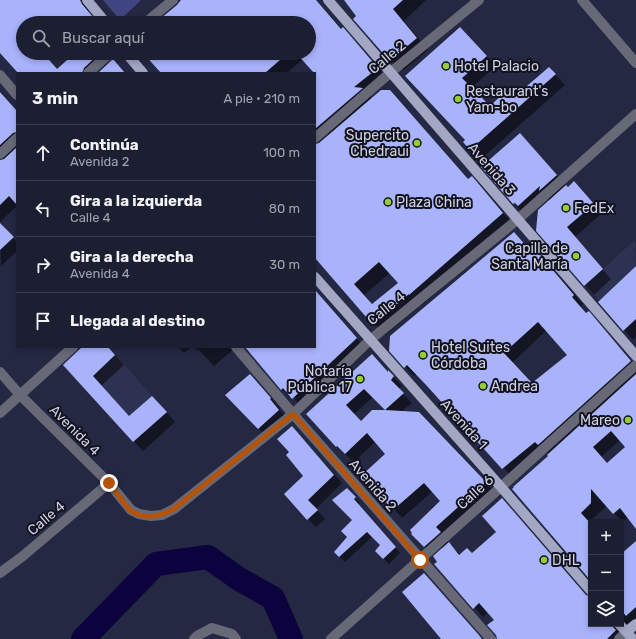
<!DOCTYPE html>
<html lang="es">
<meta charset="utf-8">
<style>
:root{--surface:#1c1e32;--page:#292b3e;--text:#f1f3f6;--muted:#a0a2ac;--line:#3a3c4d}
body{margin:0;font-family:Rubik,sans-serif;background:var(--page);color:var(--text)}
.controls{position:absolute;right:12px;bottom:12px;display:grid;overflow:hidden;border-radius:0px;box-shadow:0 2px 6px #0003}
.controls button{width:36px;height:36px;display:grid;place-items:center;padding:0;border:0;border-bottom:1px solid var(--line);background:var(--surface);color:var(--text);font:20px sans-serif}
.stop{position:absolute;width:12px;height:12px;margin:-9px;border:3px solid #b45309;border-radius:50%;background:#fff}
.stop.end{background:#b45309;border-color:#fff;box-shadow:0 1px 4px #0008}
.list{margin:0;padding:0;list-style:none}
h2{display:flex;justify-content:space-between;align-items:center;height:52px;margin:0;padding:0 16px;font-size:17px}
h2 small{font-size:13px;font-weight:400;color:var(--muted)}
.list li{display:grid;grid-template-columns:26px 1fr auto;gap:12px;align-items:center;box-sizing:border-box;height:56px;padding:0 16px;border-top:1px solid var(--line)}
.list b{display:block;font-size:15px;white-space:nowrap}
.list p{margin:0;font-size:13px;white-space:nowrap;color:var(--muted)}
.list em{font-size:13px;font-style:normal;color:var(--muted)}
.icon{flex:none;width:22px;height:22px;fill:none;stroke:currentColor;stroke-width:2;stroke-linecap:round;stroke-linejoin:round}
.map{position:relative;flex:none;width:636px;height:639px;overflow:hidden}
.search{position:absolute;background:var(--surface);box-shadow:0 2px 6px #0003;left:16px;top:16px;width:300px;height:44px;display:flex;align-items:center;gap:10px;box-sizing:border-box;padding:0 14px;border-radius:22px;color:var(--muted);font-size:15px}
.panel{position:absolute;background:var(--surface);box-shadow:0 2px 6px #0003;left:16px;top:72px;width:300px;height:276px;border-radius:0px}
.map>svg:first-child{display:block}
.built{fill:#2e3252}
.green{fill:#404581}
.shadow{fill:#0007;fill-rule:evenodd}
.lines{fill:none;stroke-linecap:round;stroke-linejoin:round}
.river{stroke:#0c023d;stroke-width:24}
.building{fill:#a8b3fb;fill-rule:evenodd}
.minor{stroke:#676977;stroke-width:10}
.major{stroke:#a2a7c3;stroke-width:10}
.route{stroke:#b45309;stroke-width:5}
.poi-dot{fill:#97cc38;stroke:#11121e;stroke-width:1.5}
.labels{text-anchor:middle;stroke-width:4;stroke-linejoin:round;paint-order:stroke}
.street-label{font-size:14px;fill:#ced1e2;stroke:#11121e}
.poi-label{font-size:14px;fill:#ced1e2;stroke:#11121e;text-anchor:start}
</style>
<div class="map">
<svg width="636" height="639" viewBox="0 0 636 639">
<rect width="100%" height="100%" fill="#252843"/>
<path class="built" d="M635,240L636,266L599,301L585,285Z
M82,347H108L167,412L133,442L62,365Z"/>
<path class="green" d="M103,0H141L120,20Z"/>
<path class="shadow" d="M0,0H80L88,9L89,13L98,23H23V53H48L45,56L57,70L76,53H117L94,73H19L0,51Z
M182,0H316L342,29H343L353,39L388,79L368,95L372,99L401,103L469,180L472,178L514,225L421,306V305L385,335L315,257V146L320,144L329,136L328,134L315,145V73L303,59L287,73H162L144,53H309V23H157L178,6ZM390,273L399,283L373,305L364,295Z
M345,0H426L404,21L428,50L404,70L402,68L400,70L354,19L358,16Z
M470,39L496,66L471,88L490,107L513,99L549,68L565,85L481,159L471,149L466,140L406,76Z
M0,91L17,111V206L0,222Z
M520,134L568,188L583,192L602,213L575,237L611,279L594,295L537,230L550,201L547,197L523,213L514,203Z
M0,224L17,242V251L1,266Z
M523,243L535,256L544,259L583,304L580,307L587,314L597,321L636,367V527L628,517L623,522L607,506L589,522L591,524V580L515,487L581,425L580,424L548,453L544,450L512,477L417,374L414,376L390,351ZM547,330L569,355L532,384L512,363ZM620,440L627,447L608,464L601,457Z
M636,268V337L633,340L599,302Z
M315,291L365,348L302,406L292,397L290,398L282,389L246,347H315Z
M84,347H108L124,365L101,386L130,417L161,406L175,422L143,451L64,365Z
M178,347H192L184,353Z
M194,347H236L214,366L199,350L198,351Z
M389,372L402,386L398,389L412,403L401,412L427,422L494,491L444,537L449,542H448L460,555L472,554L591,598V624H621V555L636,542V631L631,626L624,639H498L495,620L488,612L483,617L435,564L438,562L443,549L441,548L433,555L412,534L442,501L433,491L402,518L363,475L387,454L376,441L354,462L337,447L307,414L389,374ZM373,397L387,411L361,422L354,414Z
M250,375L280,408L279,409L288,420L268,438L227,395Z
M292,427L342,483L316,509L325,519L316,527L308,519L305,476L290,452Z
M347,489L360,503L358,505L400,553L389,564L376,551L381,545L373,536L345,562L335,552L348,537L353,520Z"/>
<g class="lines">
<path class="river" d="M83,639L156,564L208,557L239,579L273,598L291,639"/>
</g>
<path class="building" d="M0,0H80L82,4L98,23H23V53H43L57,69L75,53H100L84,68L82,73H18L0,53Z
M181,0H316L341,29L343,27L378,68L354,87L363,88L315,129V73H314L296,53H309V23H155L177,5Z
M344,0H403L393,9L417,38L392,59L390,58L388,59L353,19L356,16Z
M460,27L487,56L462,78L490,106L506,91L513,98L549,67L556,74L470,150L463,142L465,140L405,76Z
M143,53H288L265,73H161Z
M113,59L125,73H98Z
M381,90H390L468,179L472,176L503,213L409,295V294L373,325L315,258V144L319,143ZM379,262L398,283L372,304L354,284Z
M0,92L17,111V132L13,133L0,145Z
M520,133L557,175L539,191L540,186L518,206L515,203L513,204L481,167Z
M17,147V205L9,196L0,205V160L4,159Z
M574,181L594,204L567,227L603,269L584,286L536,231L538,210L566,185L568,187Z
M0,223L14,237L0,250Z
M514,232L534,255L535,249L574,295L572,297L586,313L589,311L631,361L538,445L535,442L502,469L427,386L407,365L404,368L389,351L390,336ZM538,322L567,355L532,383L504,353Z
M636,266V319L623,331L598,302Z
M315,290L357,338L292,399L283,388L281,390L245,347H315Z
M82,347H108L115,355L93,376L129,416L152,396L167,412L133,442L63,365Z
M372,354L388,372V370L394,376L391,380L404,393L385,410L419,412L486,482L436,527L441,532L424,547L411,534L412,533L410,530L440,501L424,483L393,510L362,475L385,454L367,433L345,454L337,446L336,447L306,414ZM364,389L385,410H372L361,421L346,405Z
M250,374L271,398L270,399L279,410L258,429L225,395Z
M636,374V529L620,508L613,514L591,489V503L581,513L591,524V581L512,489L514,487H513L548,456L547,455ZM611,431L625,447L607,463L593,447Z
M292,426L334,475L308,500L318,510L307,520L284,494L303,476L286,455L289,452L277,439Z
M347,488L356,497L354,499L396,547L383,559L375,551L380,545L367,532L339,557L334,552L347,537L341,531L352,520L332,500Z
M502,498L586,595L591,597V624H610L616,630L607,639H497L496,635L487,625L494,620L479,603L473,609L434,564L437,562L433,556L449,542L459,555L467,548L472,553L496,532L482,516Z
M636,541V607L626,616L621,610V554Z
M424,573L478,634L482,639H441L402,592Z"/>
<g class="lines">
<path class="minor" d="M582,0L636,63
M145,23L173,0
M88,73L110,53
M0,75L17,95
M315,138L391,72L479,0
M0,154L17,138
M236,347L293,414L491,639
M0,372L20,395L109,483L131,510L139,514L151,516L162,515L174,509L293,414L370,340L517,220L636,114
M0,413L73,347
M0,573L23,556L109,483
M194,639L197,636L212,628L232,634L236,639
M331,639L501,487L636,365
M619,639L626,632"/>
<path class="major" d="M87,0L106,23
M328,0L636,356
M126,53L143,73
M315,277L501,487L591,591
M619,624L633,639
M626,632L636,624"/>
</g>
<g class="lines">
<path class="route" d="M109,483C115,490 125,506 131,511C144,520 161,516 174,509L293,414L420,560"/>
</g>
<g class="poi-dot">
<circle cx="446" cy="66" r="4"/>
<circle cx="458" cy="99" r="4"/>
<circle cx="417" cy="143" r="4"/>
<circle cx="388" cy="202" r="4"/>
<circle cx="566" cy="208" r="4"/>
<circle cx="576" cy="256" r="4"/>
<circle cx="423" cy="355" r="4"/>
<circle cx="360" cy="379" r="4"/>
<circle cx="483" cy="386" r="4"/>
<circle cx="628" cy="420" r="4"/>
<circle cx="544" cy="560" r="4"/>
</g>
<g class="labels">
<g class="street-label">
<text transform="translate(387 57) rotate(-40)" y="5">Calle 2</text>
<text transform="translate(492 169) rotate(49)" y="5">Avenida 3</text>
<text transform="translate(386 308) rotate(-39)" y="5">Calle 4</text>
<text transform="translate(464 424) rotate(48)" y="5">Avenida 1</text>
<text transform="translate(75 430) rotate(45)" y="5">Avenida 4</text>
<text transform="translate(373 485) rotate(49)" y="5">Avenida 2</text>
<text transform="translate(475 492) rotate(-42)" y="5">Calle 6</text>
<text transform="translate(46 518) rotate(-40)" y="5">Calle 4</text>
</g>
<g class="poi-label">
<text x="454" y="71">Hotel Palacio</text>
<text x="466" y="96">Restaurant's<tspan x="466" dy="16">Yam-bo</tspan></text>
<text x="409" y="140" text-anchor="end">Supercito<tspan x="409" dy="16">Chedraui</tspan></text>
<text x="396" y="207">Plaza China</text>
<text x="574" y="213">FedEx</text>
<text x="568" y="253" text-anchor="end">Capilla de<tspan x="568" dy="16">Santa María</tspan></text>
<text x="431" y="352">Hotel Suites<tspan x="431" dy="16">Córdoba</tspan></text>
<text x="352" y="376" text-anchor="end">Notaría<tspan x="352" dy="16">Pública 17</tspan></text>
<text x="491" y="391">Andrea</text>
<text x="620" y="425" text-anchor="end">Mareo</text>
<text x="552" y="565">DHL</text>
</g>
</g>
</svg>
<div class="controls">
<button>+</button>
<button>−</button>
<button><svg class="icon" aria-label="layers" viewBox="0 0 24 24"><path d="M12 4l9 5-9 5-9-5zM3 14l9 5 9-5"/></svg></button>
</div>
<div class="stop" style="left:420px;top:560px"></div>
<div class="stop end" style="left:109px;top:483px"></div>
<div class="search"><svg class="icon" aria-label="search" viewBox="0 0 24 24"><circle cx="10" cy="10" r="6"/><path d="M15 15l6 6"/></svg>Buscar aquí</div>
<section class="panel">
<h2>3 min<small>A pie · 210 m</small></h2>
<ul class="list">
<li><svg class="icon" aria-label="ahead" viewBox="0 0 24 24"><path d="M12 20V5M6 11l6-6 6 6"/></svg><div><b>Continúa</b><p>Avenida 2</p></div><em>100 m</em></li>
<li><svg class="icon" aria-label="left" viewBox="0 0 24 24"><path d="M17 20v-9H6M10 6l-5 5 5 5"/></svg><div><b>Gira a la izquierda</b><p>Calle 4</p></div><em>80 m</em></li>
<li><svg class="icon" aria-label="right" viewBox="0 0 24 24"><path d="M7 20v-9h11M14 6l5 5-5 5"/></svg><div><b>Gira a la derecha</b><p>Avenida 4</p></div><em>30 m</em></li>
<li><svg class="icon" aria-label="arrive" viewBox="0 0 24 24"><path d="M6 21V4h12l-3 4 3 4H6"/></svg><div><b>Llegada al destino</b></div></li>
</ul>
</section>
</div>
